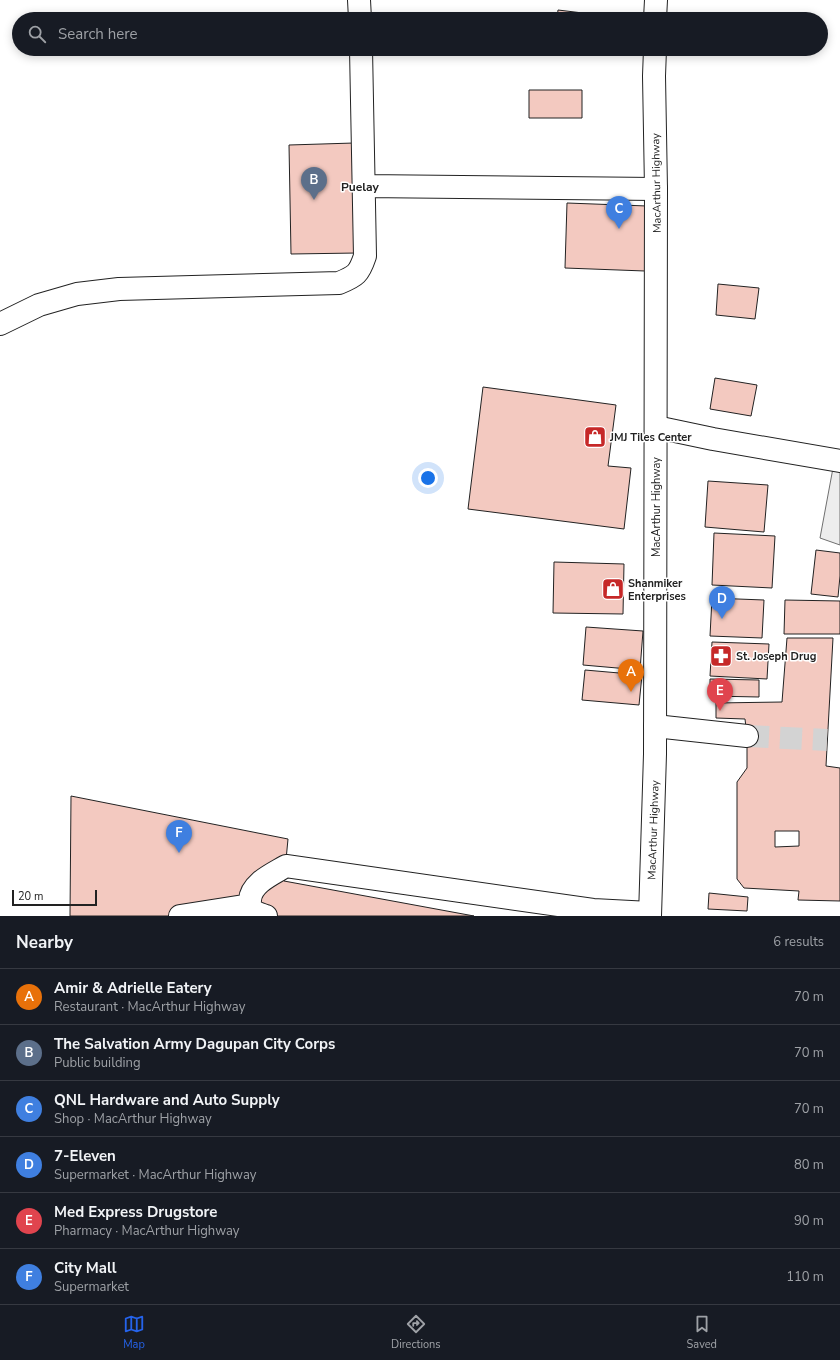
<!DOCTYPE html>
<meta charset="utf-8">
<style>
:root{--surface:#171b24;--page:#242831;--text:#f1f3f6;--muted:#9ea1a6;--line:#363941;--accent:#2563eb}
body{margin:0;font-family:"Nunito Sans",sans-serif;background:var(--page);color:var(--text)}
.scale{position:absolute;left:12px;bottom:10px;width:85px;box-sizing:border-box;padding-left:4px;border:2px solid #222;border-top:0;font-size:11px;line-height:14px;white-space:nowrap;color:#222;-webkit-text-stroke:3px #fff;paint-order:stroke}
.you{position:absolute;left:428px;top:478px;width:14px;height:14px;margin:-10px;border:3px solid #fff;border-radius:50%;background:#1a73e8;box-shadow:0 0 0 6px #1a73e833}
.badge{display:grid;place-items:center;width:26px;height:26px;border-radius:50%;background:var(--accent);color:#fff;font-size:13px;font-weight:700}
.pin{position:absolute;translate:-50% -33px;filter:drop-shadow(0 1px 2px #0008)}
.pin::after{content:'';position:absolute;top:21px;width:14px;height:12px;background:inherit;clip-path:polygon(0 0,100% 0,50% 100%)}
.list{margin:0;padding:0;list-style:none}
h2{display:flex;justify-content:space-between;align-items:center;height:52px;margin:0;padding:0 16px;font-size:17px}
h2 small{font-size:13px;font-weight:400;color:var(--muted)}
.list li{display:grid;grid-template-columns:26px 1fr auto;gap:12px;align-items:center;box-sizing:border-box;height:56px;padding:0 16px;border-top:1px solid var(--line)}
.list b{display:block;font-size:15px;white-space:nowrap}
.list p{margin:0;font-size:13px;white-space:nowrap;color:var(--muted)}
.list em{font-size:13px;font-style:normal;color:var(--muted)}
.icon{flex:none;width:22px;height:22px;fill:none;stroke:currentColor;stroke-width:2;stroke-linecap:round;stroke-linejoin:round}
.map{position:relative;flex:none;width:840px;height:916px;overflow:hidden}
.search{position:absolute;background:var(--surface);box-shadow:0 2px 10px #0003;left:12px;right:12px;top:12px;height:44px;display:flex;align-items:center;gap:10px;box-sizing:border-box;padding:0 14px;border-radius:22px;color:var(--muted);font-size:15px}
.sheet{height:388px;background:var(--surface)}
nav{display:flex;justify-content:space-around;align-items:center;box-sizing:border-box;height:56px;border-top:1px solid var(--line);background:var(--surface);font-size:11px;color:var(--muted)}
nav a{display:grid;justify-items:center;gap:2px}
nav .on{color:var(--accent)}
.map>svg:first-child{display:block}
.parking{fill:#ededed;stroke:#6f6f6f}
.building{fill:#f3c9c0;stroke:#222;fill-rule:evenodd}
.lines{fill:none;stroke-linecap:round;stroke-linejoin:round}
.minor-tunnel{stroke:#d3d3d3;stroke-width:22;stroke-dasharray:22 11;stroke-linecap:butt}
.minor-casing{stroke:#222;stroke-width:24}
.major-casing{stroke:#222;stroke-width:24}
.minor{stroke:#fff;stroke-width:22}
.major{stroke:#fff;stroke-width:22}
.labels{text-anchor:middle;stroke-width:3;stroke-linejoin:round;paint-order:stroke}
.street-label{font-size:11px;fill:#222;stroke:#fff}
.poi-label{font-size:11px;font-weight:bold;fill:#222;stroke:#fff;text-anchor:start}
.neighbourhood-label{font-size:12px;font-weight:bold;fill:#222;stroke:#fff}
</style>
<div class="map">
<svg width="840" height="916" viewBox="0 0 840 916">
<rect width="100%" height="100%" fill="#fff"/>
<path class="parking" d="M833,468L840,470V545L820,538Z"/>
<path class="building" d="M558,10L624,18V19H557Z
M574,49H621L620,54Z
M529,90H582V118H529Z
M354,143L357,253L291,254L289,145Z
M567,203L647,206L645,271L565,268Z
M718,284L759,288L755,319L716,315Z
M715,378L757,385L751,416L710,409Z
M483,387L616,405L608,466L631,468L624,529L468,509Z
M708,481L768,485L764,532L705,527Z
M714,533L775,536L772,588L712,585Z
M816,550L840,553V576L838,597L811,594Z
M554,562L624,564L623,614L553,613Z
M712,598L764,600L762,638L710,636Z
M785,600L840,601V634H784Z
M586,627L643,631L640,670L583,665Z
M787,638H833L826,766L840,768V901L798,900L799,891L744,888L737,879V782L747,768V736L745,719L716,718V703L782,702ZM775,831H799V846L775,847Z
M712,642L769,644L767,679L710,676Z
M585,670L642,675L639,705L582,700Z
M710,679L759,680V697L710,696Z
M71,796L288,839L284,881L474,916H70Z
M709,893L748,897L747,911L708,909Z"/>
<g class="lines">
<path class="minor-tunnel" d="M747,736L827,740"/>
<g class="minor-casing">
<path id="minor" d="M359,0L360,19
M364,186L656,189
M0,324L39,305L77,294L119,289L339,283C356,276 359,274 365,256L361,49
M656,427L713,439L840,461
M655,726L747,736
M180,916L250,905
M266,916C256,913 249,911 250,900C251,883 273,874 286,866L593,910L650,913"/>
</g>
<g class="major-casing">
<path id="major" d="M655,19L656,0
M650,916L655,754L656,189L654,76L655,49"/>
</g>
<use href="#minor" class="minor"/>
<use href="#major" class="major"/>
</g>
<defs>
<g id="shop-square" transform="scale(1.15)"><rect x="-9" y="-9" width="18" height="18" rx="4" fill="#c62828" stroke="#fff"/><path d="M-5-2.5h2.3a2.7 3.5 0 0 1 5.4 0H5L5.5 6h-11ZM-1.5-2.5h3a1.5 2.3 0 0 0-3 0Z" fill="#fff"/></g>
<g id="pharmacy-square" transform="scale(1.15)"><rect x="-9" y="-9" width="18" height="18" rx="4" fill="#c62828" stroke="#fff"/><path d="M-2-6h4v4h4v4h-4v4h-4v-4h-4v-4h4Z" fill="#fff"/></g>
</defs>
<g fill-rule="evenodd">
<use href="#shop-square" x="595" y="437"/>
<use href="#shop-square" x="613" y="589"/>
<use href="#pharmacy-square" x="721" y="656"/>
</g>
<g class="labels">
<g class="street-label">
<text transform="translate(656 183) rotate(-91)" y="4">MacArthur Highway</text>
<text transform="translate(656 507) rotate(-90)" y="4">MacArthur Highway</text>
<text transform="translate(653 830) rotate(-88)" y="4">MacArthur Highway</text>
</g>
<g class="poi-label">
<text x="610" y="441">JMJ Tiles Center</text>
<text x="628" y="587">Shanmiker<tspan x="628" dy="13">Enterprises</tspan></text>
<text x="736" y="660">St. Joseph Drug</text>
</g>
<g class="neighbourhood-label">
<text x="360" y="191">Puelay</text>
</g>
</g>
</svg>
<div class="scale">20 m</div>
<div class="you"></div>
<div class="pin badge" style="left:631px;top:692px;background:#e8710a">A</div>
<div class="pin badge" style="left:314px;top:200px;background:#5c6f8a">B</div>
<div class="pin badge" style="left:619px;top:229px;background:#3f7fe0">C</div>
<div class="pin badge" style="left:722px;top:619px;background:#3f7fe0">D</div>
<div class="pin badge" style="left:720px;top:711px;background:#e0444e">E</div>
<div class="pin badge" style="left:179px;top:853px;background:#3f7fe0">F</div>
<div class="search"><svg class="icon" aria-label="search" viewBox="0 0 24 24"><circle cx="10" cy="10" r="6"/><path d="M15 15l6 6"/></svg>Search here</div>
</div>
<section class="sheet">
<h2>Nearby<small>6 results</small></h2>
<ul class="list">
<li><span class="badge" style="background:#e8710a">A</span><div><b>Amir &amp; Adrielle Eatery</b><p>Restaurant · MacArthur Highway</p></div><em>70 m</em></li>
<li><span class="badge" style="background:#5c6f8a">B</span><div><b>The Salvation Army Dagupan City Corps</b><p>Public building</p></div><em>70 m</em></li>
<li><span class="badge" style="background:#3f7fe0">C</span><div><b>QNL Hardware and Auto Supply</b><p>Shop · MacArthur Highway</p></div><em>70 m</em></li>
<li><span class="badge" style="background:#3f7fe0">D</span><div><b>7-Eleven</b><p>Supermarket · MacArthur Highway</p></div><em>80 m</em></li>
<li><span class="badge" style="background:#e0444e">E</span><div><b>Med Express Drugstore</b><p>Pharmacy · MacArthur Highway</p></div><em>90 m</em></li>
<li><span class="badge" style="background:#3f7fe0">F</span><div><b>City Mall</b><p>Supermarket</p></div><em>110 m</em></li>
</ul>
</section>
<nav>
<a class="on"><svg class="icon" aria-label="map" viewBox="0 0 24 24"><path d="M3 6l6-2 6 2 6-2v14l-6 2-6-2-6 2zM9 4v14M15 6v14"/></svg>Map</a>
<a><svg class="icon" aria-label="directions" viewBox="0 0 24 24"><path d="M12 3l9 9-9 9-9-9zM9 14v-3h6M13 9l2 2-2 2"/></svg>Directions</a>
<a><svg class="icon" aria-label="saved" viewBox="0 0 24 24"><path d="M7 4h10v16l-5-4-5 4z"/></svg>Saved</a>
</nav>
